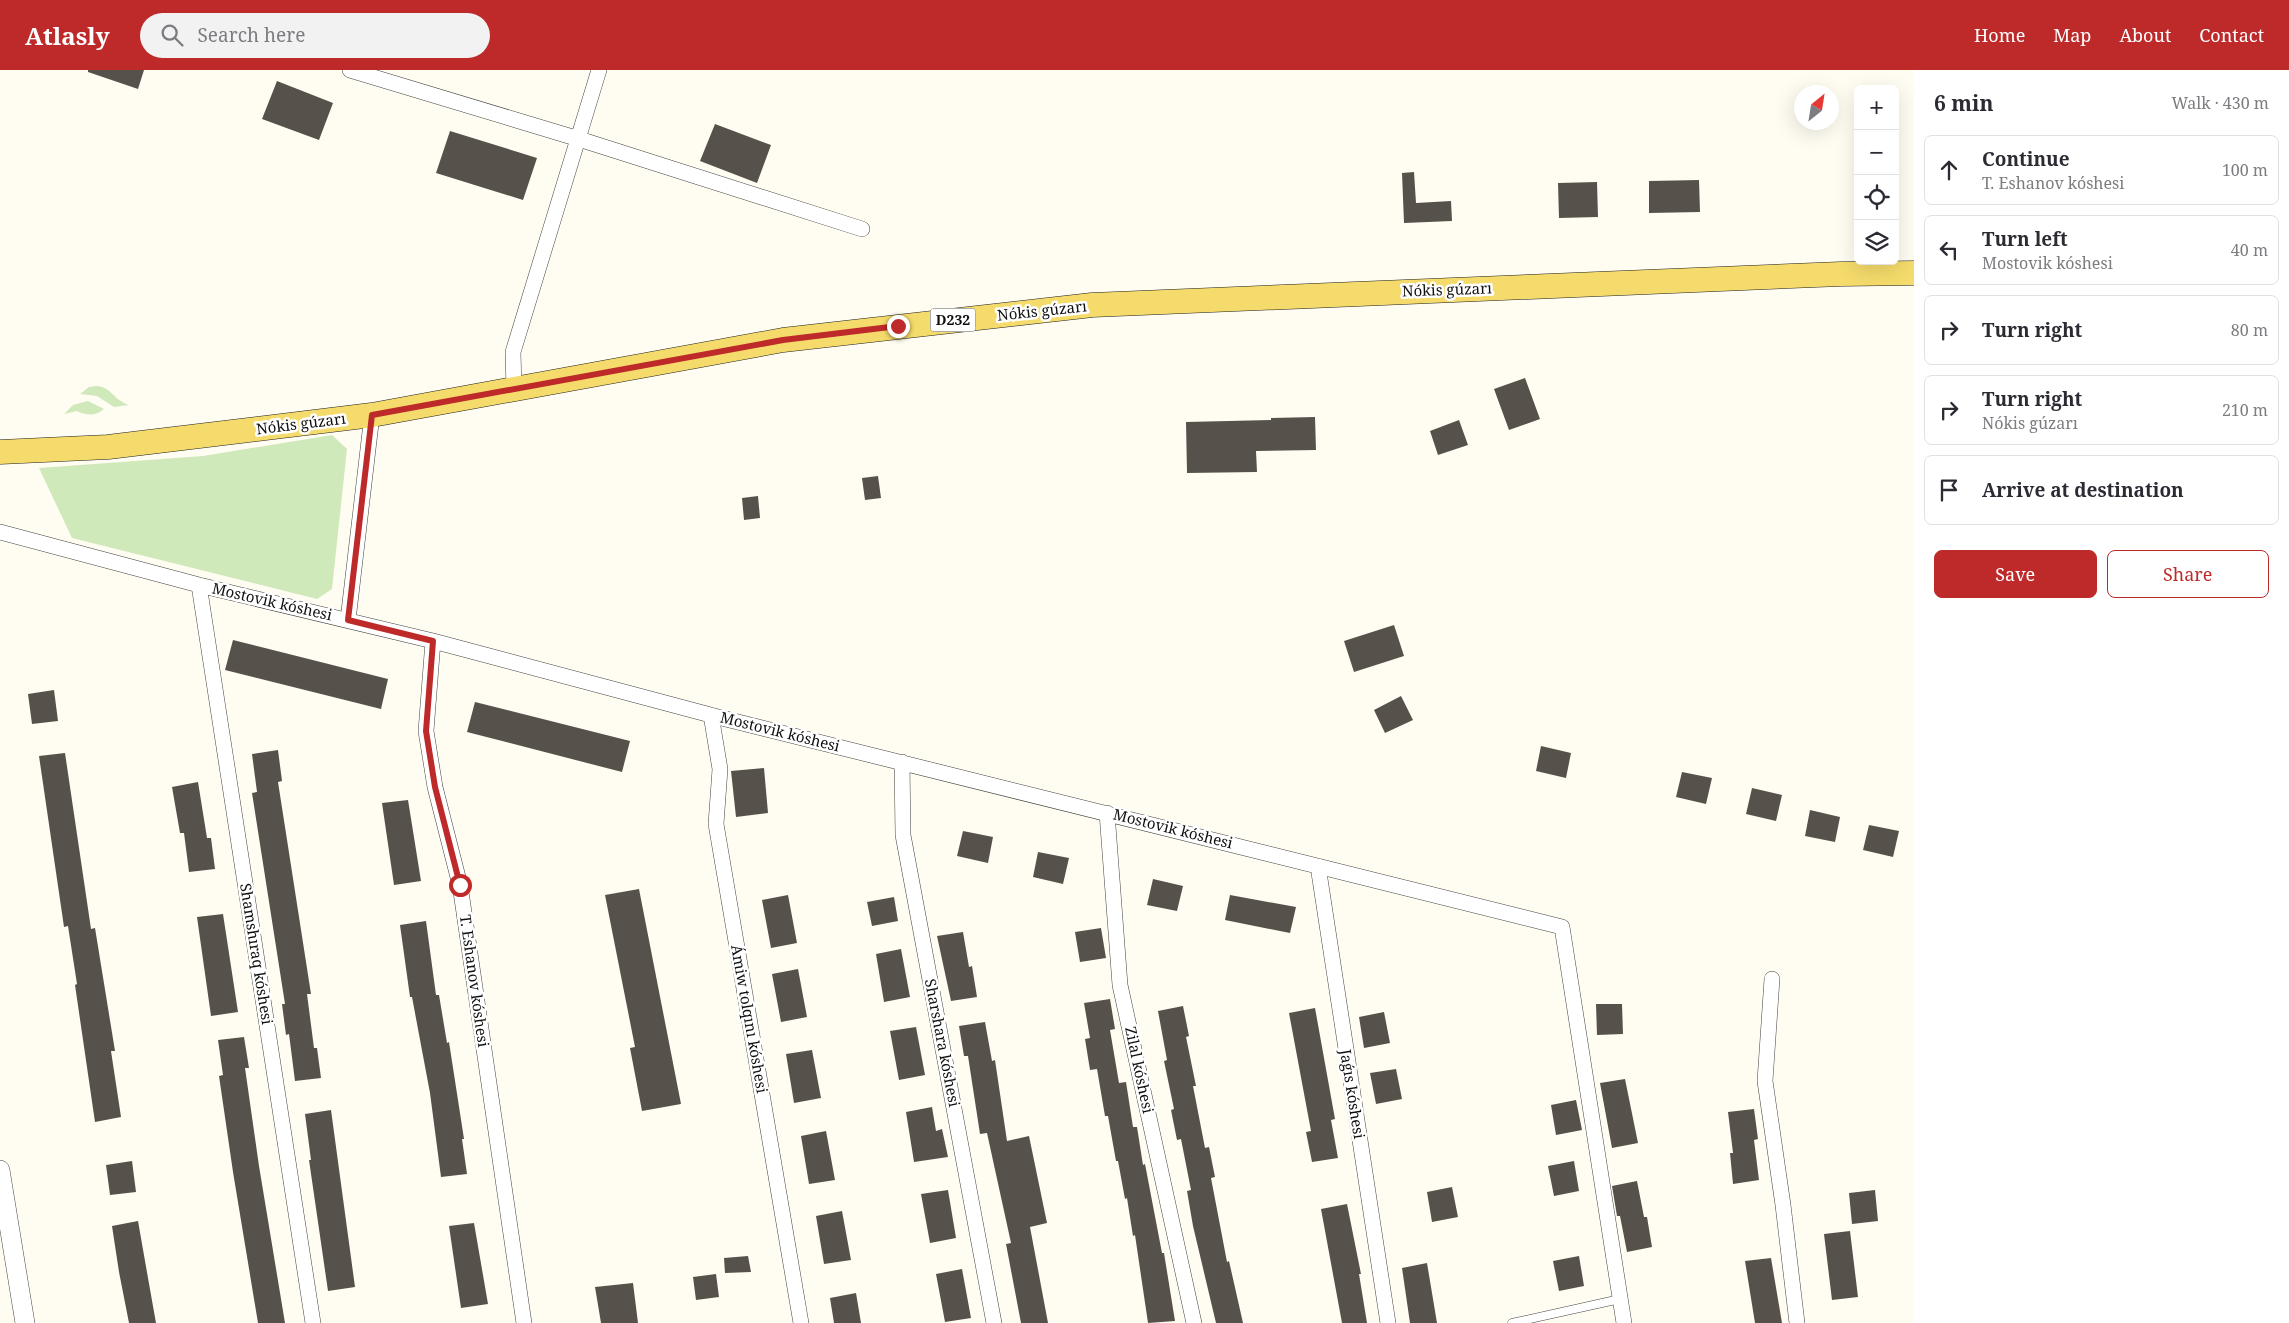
<!DOCTYPE html>
<meta charset="utf-8">
<style>
:root{--surface:#fff;--page:#f2f2f3;--text:#2b2b33;--muted:#7c7c81;--line:#e1e1e2;--accent:#bd2a29}
body{margin:0;font-family:"Noto Serif",serif;background:var(--page);color:var(--text)}
.controls{position:absolute;right:15px;top:15px;display:grid;overflow:hidden;border-radius:8px;box-shadow:0 5px 20px #0002}
.controls button{width:45px;height:45px;display:grid;place-items:center;padding:0;border:0;border-bottom:1px solid var(--line);background:var(--surface);color:var(--text);font:25px sans-serif}
.compass{position:absolute;left:1794px;top:15px;width:45px;height:45px;border-radius:50%;background:var(--surface);box-shadow:0 5px 20px #0002;rotate:30deg}
.stop{position:absolute;width:15px;height:15px;margin:-11px;border:4px solid #bd2a29;border-radius:50%;background:#fff}
.stop.end{background:#bd2a29;border-color:#fff;box-shadow:0 1px 5px #0008}
.list{margin:0;padding:0;list-style:none}
h2{display:flex;justify-content:space-between;align-items:center;height:65px;margin:0;padding:0 20px;font-size:21px}
h2 small{font-size:16px;font-weight:400;color:var(--muted)}
.list li{display:grid;grid-template-columns:32px 1fr auto;gap:15px;align-items:center;box-sizing:border-box;height:70px;margin:0 10px 10px;padding:0 10px;border:1px solid var(--line);border-radius:8px}
.list b{display:block;font-size:19px;white-space:nowrap}
.list p{margin:0;font-size:16px;white-space:nowrap;color:var(--muted)}
.list em{font-size:16px;font-style:normal;color:var(--muted)}
.actions{display:flex;gap:10px;padding:15px 20px}
.actions a{flex:1;padding:11px 0;border:1px solid var(--accent);border-radius:8px;text-align:center;font-size:18px;color:var(--accent)}
.actions .main{background:var(--accent);color:#fff}
.icon{flex:none;width:28px;height:28px;fill:none;stroke:currentColor;stroke-width:2;stroke-linecap:round;stroke-linejoin:round}
.map{position:relative;flex:none;width:1914px;height:1253px;overflow:hidden}
header{display:flex;align-items:center;gap:30px;box-sizing:border-box;height:70px;padding:0 25px;background:var(--accent);color:#fff}
header strong{font-size:24px}
nav{display:flex;gap:28px;margin-inline-start:auto;font-size:18px}
.search{width:350px;height:45px;background:var(--page);display:flex;align-items:center;gap:12px;box-sizing:border-box;padding:0 18px;border-radius:28px;color:var(--muted);font-size:19px}
main{display:flex}
aside{flex:1;background:var(--surface)}
.map>svg:first-child{display:block}
.green{fill:#d0e9bb}
.building{fill:#57514b}
.lines{fill:none;stroke-linecap:round;stroke-linejoin:round}
.service-casing{stroke:#424242;stroke-width:9}
.minor-casing{stroke:#424242;stroke-width:16}
.tertiary-casing{stroke:#424242;stroke-width:20}
.primary-casing{stroke:#202020;stroke-width:25}
.service{stroke:#fff;stroke-width:8}
.minor{stroke:#fff;stroke-width:15}
.tertiary{stroke:#fff;stroke-width:19}
.primary{stroke:#f5db6b;stroke-width:24}
.route{stroke:#bd2a29;stroke-width:6}
.labels{text-anchor:middle;stroke-width:5;stroke-linejoin:round;paint-order:stroke}
.shield{fill:#fff;stroke:#575757;stroke-width:1}
.shield-label{font-size:14px;font-weight:bold;fill:#0f0f0f}
.street-label{font-size:15px;fill:#0f0f0f;stroke:#fff}
</style>
<header>
<strong>Atlasly</strong>
<div class="search"><svg class="icon" aria-label="search" viewBox="0 0 24 24"><circle cx="10" cy="10" r="6"/><path d="M15 15l6 6"/></svg>Search here</div>
<nav><a>Home</a><a>Map</a><a>About</a><a>Contact</a></nav>
</header>
<main>
<div class="map">
<svg width="1914" height="1253" viewBox="0 0 1914 1253">
<rect width="100%" height="100%" fill="#fffdf1"/>
<path class="green" d="M96,316C112,317 112,329 129,335L114,337L97,326L80,324L89,317Z
M88,331L104,339C96,346 86,346 77,341L64,344L73,335Z
M332,365L347,379L332,519L317,529L72,468L39,398L203,386Z"/>
<path class="building" d="M88,0H144L138,19L88,2Z
M277,11L333,33L319,70L262,49Z
M715,54L771,75L757,113L700,91Z
M450,61L537,88L523,130L436,103Z
M1414,102L1416,133L1451,131L1452,151L1404,153L1402,103Z
M1699,110L1700,142L1649,143V111Z
M1597,112L1598,147L1559,148L1558,113Z
M1525,308L1540,349L1509,360L1494,319Z
M1315,347L1316,380L1256,381L1257,402L1187,403L1186,352L1271,350V348Z
M1459,350L1468,375L1438,385L1430,361Z
M878,406L881,428L865,430L862,408Z
M758,426L760,448L744,450L742,428Z
M1394,555L1404,586L1354,602L1344,571Z
M233,570L388,609L381,639L225,600Z
M54,620L58,651L32,654L28,624Z
M1401,626L1413,650L1385,663L1374,640Z
M475,632L630,671L622,702L467,662Z
M1541,676L1571,683L1566,708L1536,701Z
M278,680L282,711L278,712L311,924H307L314,978H317L321,1008L295,1011L289,964L286,965L282,934H285L252,723L257,722L252,684Z
M65,683L91,859L95,858L115,981H111L121,1047L95,1052L75,915L77,914L68,856L64,857L39,686Z
M764,698L768,743L736,747L731,701Z
M1682,702L1712,708L1706,734L1676,727Z
M198,712L207,768H211L215,799L189,802L184,763H180L172,717Z
M1752,718L1782,725L1776,751L1746,744Z
M408,730L421,811L394,815L382,733Z
M1810,740L1840,747L1835,772L1805,766Z
M1869,755L1899,761L1893,787L1863,780Z
M963,761L993,767L988,793L957,786Z
M1038,782L1069,788L1063,814L1033,807Z
M1153,809L1183,816L1177,841L1147,835Z
M639,819L681,1034L642,1041L630,978L635,977L605,825Z
M788,825L797,873L771,878L762,830Z
M1230,825L1296,837L1290,863L1225,850Z
M894,827L898,851L872,856L867,832Z
M223,844L238,942L211,946L197,847Z
M426,851L436,925H439L447,973L449,972L464,1069H462L467,1104L441,1107L430,1023L412,927H410L400,855Z
M1101,858L1106,888L1080,892L1075,862Z
M963,862L969,897L972,896L977,927L951,931L937,866Z
M901,879L910,927L884,932L876,884Z
M798,899L807,947L781,952L772,904Z
M1110,929L1115,959L1110,960L1119,1013L1126,1012L1133,1057H1137L1143,1095L1145,1094L1162,1183H1164L1175,1251L1148,1253L1135,1165L1133,1166L1127,1128L1125,1129L1118,1091H1116L1108,1046H1105L1097,999L1090,1000L1085,969L1090,968L1084,933Z
M1596,934H1622L1623,964L1597,965Z
M1183,936L1189,966L1186,967L1196,1016H1193L1205,1078L1209,1077L1215,1107L1211,1108L1227,1192L1229,1191L1243,1253H1216L1193,1156L1187,1121L1191,1120L1181,1069L1177,1070L1171,1040L1174,1039L1164,991L1167,990L1158,941Z
M1315,938L1335,1049L1331,1050L1338,1088L1312,1092L1306,1062L1311,1061L1289,943Z
M1384,942L1390,973L1364,978L1359,947Z
M985,952L992,991L995,990L1007,1071L1029,1066L1047,1153L1030,1157L1048,1253H1021L1006,1174L1011,1173L987,1063L980,1064L968,986H964L959,956Z
M916,957L925,1005L899,1010L890,961Z
M244,967L249,998H245L259,1096L285,1253H258L233,1102L219,1006L223,1005L218,970Z
M812,980L821,1028L794,1033L786,984Z
M1396,999L1402,1029L1376,1034L1370,1003Z
M1625,1009L1638,1073L1612,1078L1600,1013Z
M1576,1030L1582,1060L1556,1065L1551,1035Z
M932,1037L936,1061L942,1059L948,1087L914,1092L906,1042Z
M1754,1039L1758,1069L1754,1070L1759,1110L1733,1114L1730,1083H1733L1728,1042Z
M331,1040L355,1217L328,1221L309,1090H311L305,1044Z
M826,1061L835,1110L809,1114L801,1066Z
M132,1091L136,1122L110,1125L106,1095Z
M1574,1091L1579,1121L1554,1126L1548,1096Z
M1637,1111L1644,1147H1647L1652,1177L1627,1182L1620,1146H1617L1612,1116Z
M1452,1117L1458,1147L1432,1152L1427,1122Z
M948,1120L956,1168L930,1173L921,1124Z
M1875,1120L1878,1151L1852,1154L1849,1123Z
M1347,1134L1361,1204H1359L1367,1253H1342L1321,1139Z
M842,1141L851,1190L824,1194L816,1146Z
M138,1151L148,1208L156,1253H129L119,1202L112,1156Z
M474,1153L488,1234L461,1238L449,1156Z
M1850,1161L1858,1227L1832,1230L1824,1164Z
M748,1186L751,1202L725,1203L724,1188Z
M1579,1186L1584,1216L1559,1221L1553,1191Z
M1771,1188L1782,1253H1755L1745,1191Z
M1427,1193L1437,1253H1410L1402,1198Z
M962,1199L971,1248L945,1252L936,1204Z
M716,1204L719,1227L696,1230L693,1207Z
M633,1213L638,1253H601L595,1217Z
M856,1223L861,1253H834L830,1228Z"/>
<g class="lines">
<g class="service-casing">
<path id="service" d="M1512,1253L1620,1229"/>
</g>
<g class="minor-casing">
<path id="minor" d="M350,0L579,69L862,159
M514,319L513,282L599,0
M0,462L199,515L433,571L718,647L1562,857L1624,1253
M199,515L313,1253
M348,550L372,345
M433,571L426,661L435,717L460,815L524,1253
M711,645L720,699L716,754L801,1253
M902,692L903,765L994,1253
M1107,743L1120,915L1194,1253
M1318,796L1388,1253
M1772,909L1765,1011L1783,1135L1797,1253"/>
</g>
<g class="tertiary-casing">
<path id="tertiary" d="M0,1100L25,1253"/>
</g>
<g class="primary-casing">
<path id="primary" d="M0,382L108,377L372,345L783,270L1092,235L1841,204L1914,203"/>
</g>
<use href="#service" class="service"/>
<use href="#minor" class="minor"/>
<use href="#tertiary" class="tertiary"/>
<use href="#primary" class="primary"/>
</g>
<g class="lines">
<path class="route" d="M460,815L435,717L426,661L433,571L348,550L372,345L783,270L898,256"/>
</g>
<g class="labels">
<rect class="shield" x="930.5" y="238.5" width="45" height="23" rx="4"/>
<g class="shield-label">
<text x="953" y="255">D232</text>
</g>
<g class="street-label">
<text transform="translate(1447 220) rotate(-2)" y="5">Nókis gúzarı</text>
<text transform="translate(1042 241) rotate(-6)" y="5">Nókis gúzarı</text>
<text transform="translate(301 354) rotate(-7)" y="5">Nókis gúzarı</text>
<text transform="translate(272 532) rotate(13)" y="5">Mostovik kóshesi</text>
<text transform="translate(780 662) rotate(14)" y="5">Mostovik kóshesi</text>
<text transform="translate(1173 759) rotate(14)" y="5">Mostovik kóshesi</text>
<text transform="translate(256 884) rotate(81)" y="5">Shamshıraq kóshesi</text>
<text transform="translate(474 911) rotate(82)" y="5">T. Eshanov kóshesi</text>
<text transform="translate(749 949) rotate(80)" y="5">Ámiw tolqını kóshesi</text>
<text transform="translate(942 973) rotate(79)" y="5">Sharshara kóshesi</text>
<text transform="translate(1139 1000) rotate(78)" y="5">Zilal kóshesi</text>
<text transform="translate(1352 1024) rotate(81)" y="5">Jaǵıs kóshesi</text>
</g>
</g>
</svg>
<div class="controls">
<button>+</button>
<button>−</button>
<button><svg class="icon" aria-label="locate" viewBox="0 0 24 24"><circle cx="12" cy="12" r="6"/><path d="M12 2v4M12 18v4M2 12h4M18 12h4"/></svg></button>
<button><svg class="icon" aria-label="layers" viewBox="0 0 24 24"><path d="M12 4l9 5-9 5-9-5zM3 14l9 5 9-5"/></svg></button>
</div>
<svg class="compass" viewBox="-18 -18 36 36"><path d="M0-13l5 13h-10z" fill="#e53935"/><path d="M0 13l5-13h-10z" fill="#7c7c81"/></svg>
<div class="stop" style="left:460px;top:815px"></div>
<div class="stop end" style="left:898px;top:256px"></div>
</div>
<aside>
<h2>6 min<small>Walk · 430 m</small></h2>
<ul class="list">
<li><svg class="icon" aria-label="ahead" viewBox="0 0 24 24"><path d="M12 20V5M6 11l6-6 6 6"/></svg><div><b>Continue</b><p>T. Eshanov kóshesi</p></div><em>100 m</em></li>
<li><svg class="icon" aria-label="left" viewBox="0 0 24 24"><path d="M17 20v-9H6M10 6l-5 5 5 5"/></svg><div><b>Turn left</b><p>Mostovik kóshesi</p></div><em>40 m</em></li>
<li><svg class="icon" aria-label="right" viewBox="0 0 24 24"><path d="M7 20v-9h11M14 6l5 5-5 5"/></svg><div><b>Turn right</b></div><em>80 m</em></li>
<li><svg class="icon" aria-label="right" viewBox="0 0 24 24"><path d="M7 20v-9h11M14 6l5 5-5 5"/></svg><div><b>Turn right</b><p>Nókis gúzarı</p></div><em>210 m</em></li>
<li><svg class="icon" aria-label="arrive" viewBox="0 0 24 24"><path d="M6 21V4h12l-3 4 3 4H6"/></svg><div><b>Arrive at destination</b></div></li>
</ul>
<div class="actions"><a class="main">Save</a><a>Share</a></div>
</aside>
</main>
